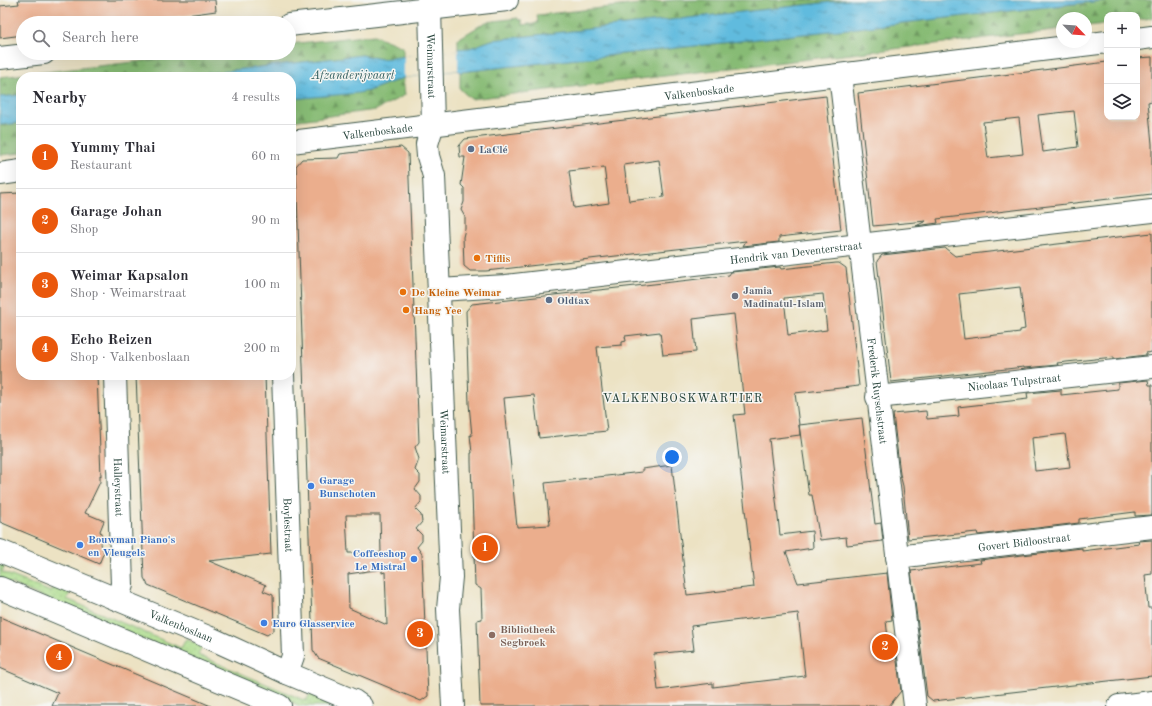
<!DOCTYPE html>
<meta charset="utf-8">
<style>
:root{--surface:#fff;--page:#f2f2f3;--text:#2b2b33;--muted:#7c7c81;--line:#e1e1e2;--accent:#ea580c}
body{margin:0;font-family:"Old Standard TT",serif;background:var(--page);color:var(--text)}
.controls{position:absolute;right:12px;top:12px;display:grid;overflow:hidden;border-radius:8px;box-shadow:0 4px 16px #0002}
.controls button{width:36px;height:36px;display:grid;place-items:center;padding:0;border:0;border-bottom:1px solid var(--line);background:var(--surface);color:var(--text);font:20px sans-serif}
.compass{position:absolute;left:1056px;top:12px;width:36px;height:36px;border-radius:50%;background:var(--surface);box-shadow:0 4px 16px #0002;rotate:115deg}
.you{position:absolute;left:672px;top:457px;width:14px;height:14px;margin:-10px;border:3px solid #fff;border-radius:50%;background:#1a73e8;box-shadow:0 0 0 6px #1a73e833}
.badge{display:grid;place-items:center;width:26px;height:26px;border-radius:50%;background:var(--accent);color:#fff;font-size:13px;font-weight:700}
.pin{position:absolute;translate:-50% -50%;border:2px solid #fff;box-shadow:0 1px 4px #0006}
.list{margin:0;padding:0;list-style:none}
h2{display:flex;justify-content:space-between;align-items:center;height:52px;margin:0;padding:0 16px;font-size:17px}
h2 small{font-size:13px;font-weight:400;color:var(--muted)}
.list li{display:grid;grid-template-columns:26px 1fr auto;gap:12px;align-items:center;box-sizing:border-box;height:64px;padding:0 16px;border-top:1px solid var(--line)}
.list b{display:block;font-size:15px;white-space:nowrap}
.list p{margin:0;font-size:13px;white-space:nowrap;color:var(--muted)}
.list em{font-size:13px;font-style:normal;color:var(--muted)}
.icon{flex:none;width:22px;height:22px;fill:none;stroke:currentColor;stroke-width:2;stroke-linecap:round;stroke-linejoin:round}
.map{position:relative;flex:none;width:1152px;height:706px;overflow:hidden}
.search{position:absolute;background:var(--surface);box-shadow:0 4px 16px #0002;left:16px;top:16px;width:280px;height:44px;display:flex;align-items:center;gap:10px;box-sizing:border-box;padding:0 14px;border-radius:22px;color:var(--muted);font-size:15px}
.panel{position:absolute;background:var(--surface);box-shadow:0 4px 16px #0002;left:16px;top:72px;width:280px;height:308px;border-radius:16px}
.map>svg:first-child{display:block}
.grass{fill:url(#grass-dots);stroke:#648c5e}
.forest{fill:url(#forest-firs);stroke:#537c54}
.water{fill:url(#water-ripples);stroke:#407c89}
.pier{fill:#ece2c3}
.building{fill:#ebae8d;fill-rule:evenodd}
.lines{fill:none;stroke-linecap:round;stroke-linejoin:round}
.street-casing{stroke:#3e5649;stroke-width:24}
.secondary-casing{stroke:#3e5649;stroke-width:24}
.street{stroke:#fff;stroke-width:22}
.secondary{stroke:#fff;stroke-width:22}
.service-dot{fill:#5c6f8a;stroke:#f6f6f2;stroke-width:1.5}
.food-dot{fill:#e8710a;stroke:#f6f6f2;stroke-width:1.5}
.worship-dot{fill:#6b7280;stroke:#f6f6f2;stroke-width:1.5}
.shop-dot{fill:#3f7fe0;stroke:#f6f6f2;stroke-width:1.5}
.education-dot{fill:#8d6e63;stroke:#f6f6f2;stroke-width:1.5}
.labels{text-anchor:middle;stroke-width:3;stroke-linejoin:round;paint-order:stroke}
.street-label{font-size:11px;fill:#1f3d34;stroke:#f6f6f2}
.service-label{font-size:11px;font-weight:bold;fill:#4e5e75;stroke:#f6f6f2;text-anchor:start}
.food-label{font-size:11px;font-weight:bold;fill:#c56008;stroke:#f6f6f2;text-anchor:start}
.worship-label{font-size:11px;font-weight:bold;fill:#5b616d;stroke:#f6f6f2;text-anchor:start}
.shop-label{font-size:11px;font-weight:bold;fill:#366cbe;stroke:#f6f6f2;text-anchor:start}
.education-label{font-size:11px;font-weight:bold;fill:#785e54;stroke:#f6f6f2;text-anchor:start}
.water-label{font-size:12px;font-style:italic;fill:#2f5c5e;stroke:#f6f6f2}
.neighbourhood-label{font-size:12px;letter-spacing:1px;fill:#1f3d34;stroke:#f6f6f2}
</style>
<div class="map">
<svg width="1152" height="706" viewBox="0 0 1152 706">
<defs>
<pattern id="grass-dots" width="8" height="8" patternUnits="userSpaceOnUse"><rect width="8" height="8" fill="#aadb89"/><path d="M2 2h.1M6 6h.1" fill="none" stroke="#92bd77" stroke-width="1.8" stroke-linecap="round"/></pattern>
<pattern id="forest-firs" width="22" height="20" patternUnits="userSpaceOnUse"><rect width="22" height="20" fill="#87bb75"/><path d="M5 1l3.5 6h-7zM16 11l3.5 6h-7z" fill="#6e9961"/></pattern>
<pattern id="water-ripples" width="26" height="14" patternUnits="userSpaceOnUse"><rect width="26" height="14" fill="#60bbde"/><path d="M2 4q2-2 4 0t4 0M15 11q2-2 4 0t4 0" fill="none" stroke="#4f99b5"/></pattern>
</defs>
<rect width="100%" height="100%" fill="#f6f6f2"/>
<filter id="ink" filterUnits="userSpaceOnUse"><feTurbulence type="fractalNoise" baseFrequency=".025" numOctaves="2"/><feDisplacementMap in="SourceGraphic" scale="8" xChannelSelector="R" yChannelSelector="G"/><feConvolveMatrix kernelMatrix="1 2 1 2 8 2 1 2 1" color-interpolation-filters="sRGB"/></filter>
<filter id="wash" filterUnits="userSpaceOnUse"><feTurbulence type="fractalNoise" baseFrequency=".012" numOctaves="4" result="noise"/><feDisplacementMap in="SourceGraphic" scale="16" xChannelSelector="R" yChannelSelector="G"/><feGaussianBlur stdDeviation="0.9" result="paint"/><feColorMatrix in="noise" values="0 0 0 0 0 0 0 0 0 0 0 0 0 0 0 0 0 1.4 0 .05"/><feComposite in="paint" operator="in"/></filter>
<g filter="url(#wash)">
<rect width="100%" height="100%" fill="#ece2c3"/>
<path class="grass" d="M0,560L6,562L2,572L51,592L55,583L71,590L67,599L181,648L186,639L202,646L198,655L306,701L311,692L345,706H300L0,579Z"/>
<path class="forest" d="M675,0H849L519,37L492,40L470,48L458,49V39L486,22L518,18V20H522V25L538,23L537,15Z
M1109,0H1152V18L1137,20V15H1107V24L1086,26V18H1062V29L471,99L460,89V72Z
M374,35L403,47V57L381,59L362,55L175,77H21V95L0,97V77L214,53H289V44Z
M403,78L405,95L376,110L291,121V99L368,91Z
M21,123V153L0,155V125Z"/>
<path class="water" d="M849,0H1109L460,72L458,70L403,78L368,91L358,93L291,99V77H175L362,55L381,59L456,51L458,49L470,48L492,40L519,37Z
M21,95V123L0,125V97Z"/>
<path class="pier" d="M458,50V70L404,78V56Z"/>
<g id="blocks">
<path class="building" d="M18,0H215L216,11L129,23H23V35L0,38V6L19,4Z
M1152,57V101L1148,102L1152,144V194L937,219L938,223L916,226L926,221L873,226L858,93L1107,62V117H1137V58ZM1074,111L1078,147L1043,152L1038,115ZM1019,118L1023,154L988,158L983,122Z
M826,96L841,230L779,237V242L743,246L746,241L486,271H470L464,266L463,237L465,229V217L461,210L464,202V188L461,185L465,157H460L459,146L465,139ZM659,160L664,197L629,201L624,165ZM604,167L609,203L574,208L569,171Z
M401,147L408,153L419,442L415,447L419,459L415,470L420,475V482L415,489L421,496V502L415,509L421,515L422,522L416,529L422,535V541L417,547L422,554L428,696L421,701L318,658L313,650L296,166L302,159L338,158L340,154ZM346,515H380L381,553H348ZM382,569V573L385,572L387,625L349,608L348,574Z
M21,193V375H97L101,476L100,475V482L85,513L104,521L100,531L103,538L101,544L104,552L99,564L0,522V194Z
M1152,233V352L1146,353V355L1114,359V357L1057,363L1058,365L1024,368V367L891,382L877,261L882,255L945,248L955,256ZM1020,287L1025,329L1020,330V332L964,339L959,294Z
M836,263H839L846,268L859,386L795,393L799,425L862,418L875,524L881,523L883,541L847,545L846,537L820,540L812,495H809L799,425L800,435L769,439L780,535L812,531L813,548L786,552L798,583L887,573L892,620L886,621L890,655L896,654L901,691L889,706H480L477,620L482,619L481,589L475,585L471,462V453H472L470,435L472,436L469,404L466,311L472,304L690,280L729,275L731,272L780,267L781,269ZM823,294L827,330L788,335L784,298ZM734,314L745,414L734,415L754,587L687,595L672,465L642,469V472L545,483L550,525L517,527L504,398L534,395L539,438L607,431L597,347L622,345V342L626,341L625,336L660,332L663,355L696,352L693,319ZM798,613L805,676L713,687V683L658,690L654,654L694,650L691,626Z
M136,375H265L271,554L209,561L266,585L263,591L273,595L274,630L267,635L148,585L144,578Z
M1148,380L1149,385H1152V515L1135,516V512L1079,519V523L978,535L977,532L908,539L903,486L900,474L893,414L926,411L927,419L959,416L958,407L1028,399L1027,393L1061,390V395L1118,389V383ZM1065,434L1070,467L1035,471L1032,438Z
M1152,540V574L1145,575L1148,608H1152V676L933,701L927,696L911,571L981,563L980,560L1082,548V551L1139,544L1138,541Z
M0,617L211,706H52L58,693L0,668Z"/>
</g>
</g>
<g filter="url(#ink)">
<use href="#blocks" fill-opacity="0" stroke="#3e5649" stroke-width="1"/>
<g class="lines">
<g class="street-casing">
<g id="street">
<path id="s1" d="M428,0L430,8L433,124L427,144L428,156L434,176L451,577L448,609L453,706"/>
<path d="M289,25L507,0"/>
<path d="M1137,39L1152,37"/>
<path d="M0,58L44,53"/>
<path id="s2" d="M840,75L915,706"/>
<path id="s3" d="M291,142L1107,42"/>
<path d="M0,174L21,171"/>
<path id="s4" d="M439,290L506,286L1152,211"/>
<path id="s5" d="M115,375L122,585L117,599"/>
<path id="s6" d="M283,375L293,656L287,673"/>
<path id="s7" d="M877,397L1152,367"/>
<path id="s8" d="M897,557L1152,527"/>
<path d="M1119,706L1152,702"/>
</g>
</g>
<g class="secondary-casing">
<g id="secondary">
<path id="s9" d="M0,551L208,637L287,673L354,701L361,706"/>
<path d="M0,588L280,706"/>
</g>
</g>
<use href="#street" class="street"/>
<use href="#secondary" class="secondary"/>
</g>
</g>
<g class="service-dot">
<circle cx="471" cy="149" r="4"/>
<circle cx="549" cy="300" r="4"/>
</g>
<g class="food-dot">
<circle cx="477" cy="258" r="4"/>
<circle cx="403" cy="292" r="4"/>
<circle cx="406" cy="310" r="4"/>
</g>
<circle class="worship-dot" cx="735" cy="296" r="4"/>
<g class="shop-dot">
<circle cx="311" cy="486" r="4"/>
<circle cx="80" cy="545" r="4"/>
<circle cx="414" cy="559" r="4"/>
<circle cx="264" cy="623" r="4"/>
</g>
<circle class="education-dot" cx="492" cy="635" r="4"/>
<g class="labels">
<g class="street-label">
<text dy="4" stroke="none"><textPath href="#s1" startOffset="66">Weimarstraat</textPath></text>
<text dy="4" stroke="none"><textPath href="#s3" startOffset="411">Valkenboskade</textPath></text>
<text dy="4" stroke="none"><textPath href="#s3" startOffset="87">Valkenboskade</textPath></text>
<text dy="4" stroke="none"><textPath href="#s4" startOffset="359">Hendrik van Deventerstraat</textPath></text>
<text dy="4" stroke="none"><textPath href="#s7" startOffset="138">Nicolaas Tulpstraat</textPath></text>
<text dy="4" stroke="none"><textPath href="#s2" startOffset="318">Frederik Ruyschstraat</textPath></text>
<text dy="4" stroke="none"><textPath href="#s1" startOffset="444">Weimarstraat</textPath></text>
<text dy="4" stroke="none"><textPath href="#s5" startOffset="112">Halleystraat</textPath></text>
<text dy="4" stroke="none"><textPath href="#s6" startOffset="150">Boylestraat</textPath></text>
<text dy="4" stroke="none"><textPath href="#s8" startOffset="128">Govert Bidloostraat</textPath></text>
<text dy="4" stroke="none"><textPath href="#s9" startOffset="196">Valkenboslaan</textPath></text>
</g>
<g class="service-label">
<text x="479" y="153">LaClé</text>
<text x="557" y="304">Oldtax</text>
</g>
<g class="food-label">
<text x="485" y="262">Tiflis</text>
<text x="411" y="296">De Kleine Weimar</text>
<text x="414" y="314">Hang Yee</text>
</g>
<g class="worship-label">
<text x="743" y="294">Jamia<tspan x="743" dy="13">Madinatul-Islam</tspan></text>
</g>
<g class="shop-label">
<text x="319" y="484">Garage<tspan x="319" dy="13">Bunschoten</tspan></text>
<text x="88" y="543">Bouwman Piano's<tspan x="88" dy="13">en Vleugels</tspan></text>
<text x="406" y="557" text-anchor="end">Coffeeshop<tspan x="406" dy="13">Le Mistral</tspan></text>
<text x="272" y="627">Euro Glasservice</text>
</g>
<g class="education-label">
<text x="500" y="633">Bibliotheek<tspan x="500" dy="13">Segbroek</tspan></text>
</g>
<g class="water-label">
<text x="353" y="79">Afzanderijvaart</text>
</g>
<g class="neighbourhood-label">
<text x="683" y="402">VALKENBOSKWARTIER</text>
</g>
</g>
</svg>
<div class="controls">
<button>+</button>
<button>−</button>
<button><svg class="icon" aria-label="layers" viewBox="0 0 24 24"><path d="M12 4l9 5-9 5-9-5zM3 14l9 5 9-5"/></svg></button>
</div>
<svg class="compass" viewBox="-18 -18 36 36"><path d="M0-13l5 13h-10z" fill="#e53935"/><path d="M0 13l5-13h-10z" fill="#7c7c81"/></svg>
<div class="you"></div>
<div class="pin badge" style="left:485px;top:548px">1</div>
<div class="pin badge" style="left:885px;top:647px">2</div>
<div class="pin badge" style="left:420px;top:634px">3</div>
<div class="pin badge" style="left:59px;top:657px">4</div>
<div class="search"><svg class="icon" aria-label="search" viewBox="0 0 24 24"><circle cx="10" cy="10" r="6"/><path d="M15 15l6 6"/></svg>Search here</div>
<section class="panel">
<h2>Nearby<small>4 results</small></h2>
<ul class="list">
<li><span class="badge">1</span><div><b>Yummy Thai</b><p>Restaurant</p></div><em>60 m</em></li>
<li><span class="badge">2</span><div><b>Garage Johan</b><p>Shop</p></div><em>90 m</em></li>
<li><span class="badge">3</span><div><b>Weimar Kapsalon</b><p>Shop · Weimarstraat</p></div><em>100 m</em></li>
<li><span class="badge">4</span><div><b>Echo Reizen</b><p>Shop · Valkenboslaan</p></div><em>200 m</em></li>
</ul>
</section>
</div>
